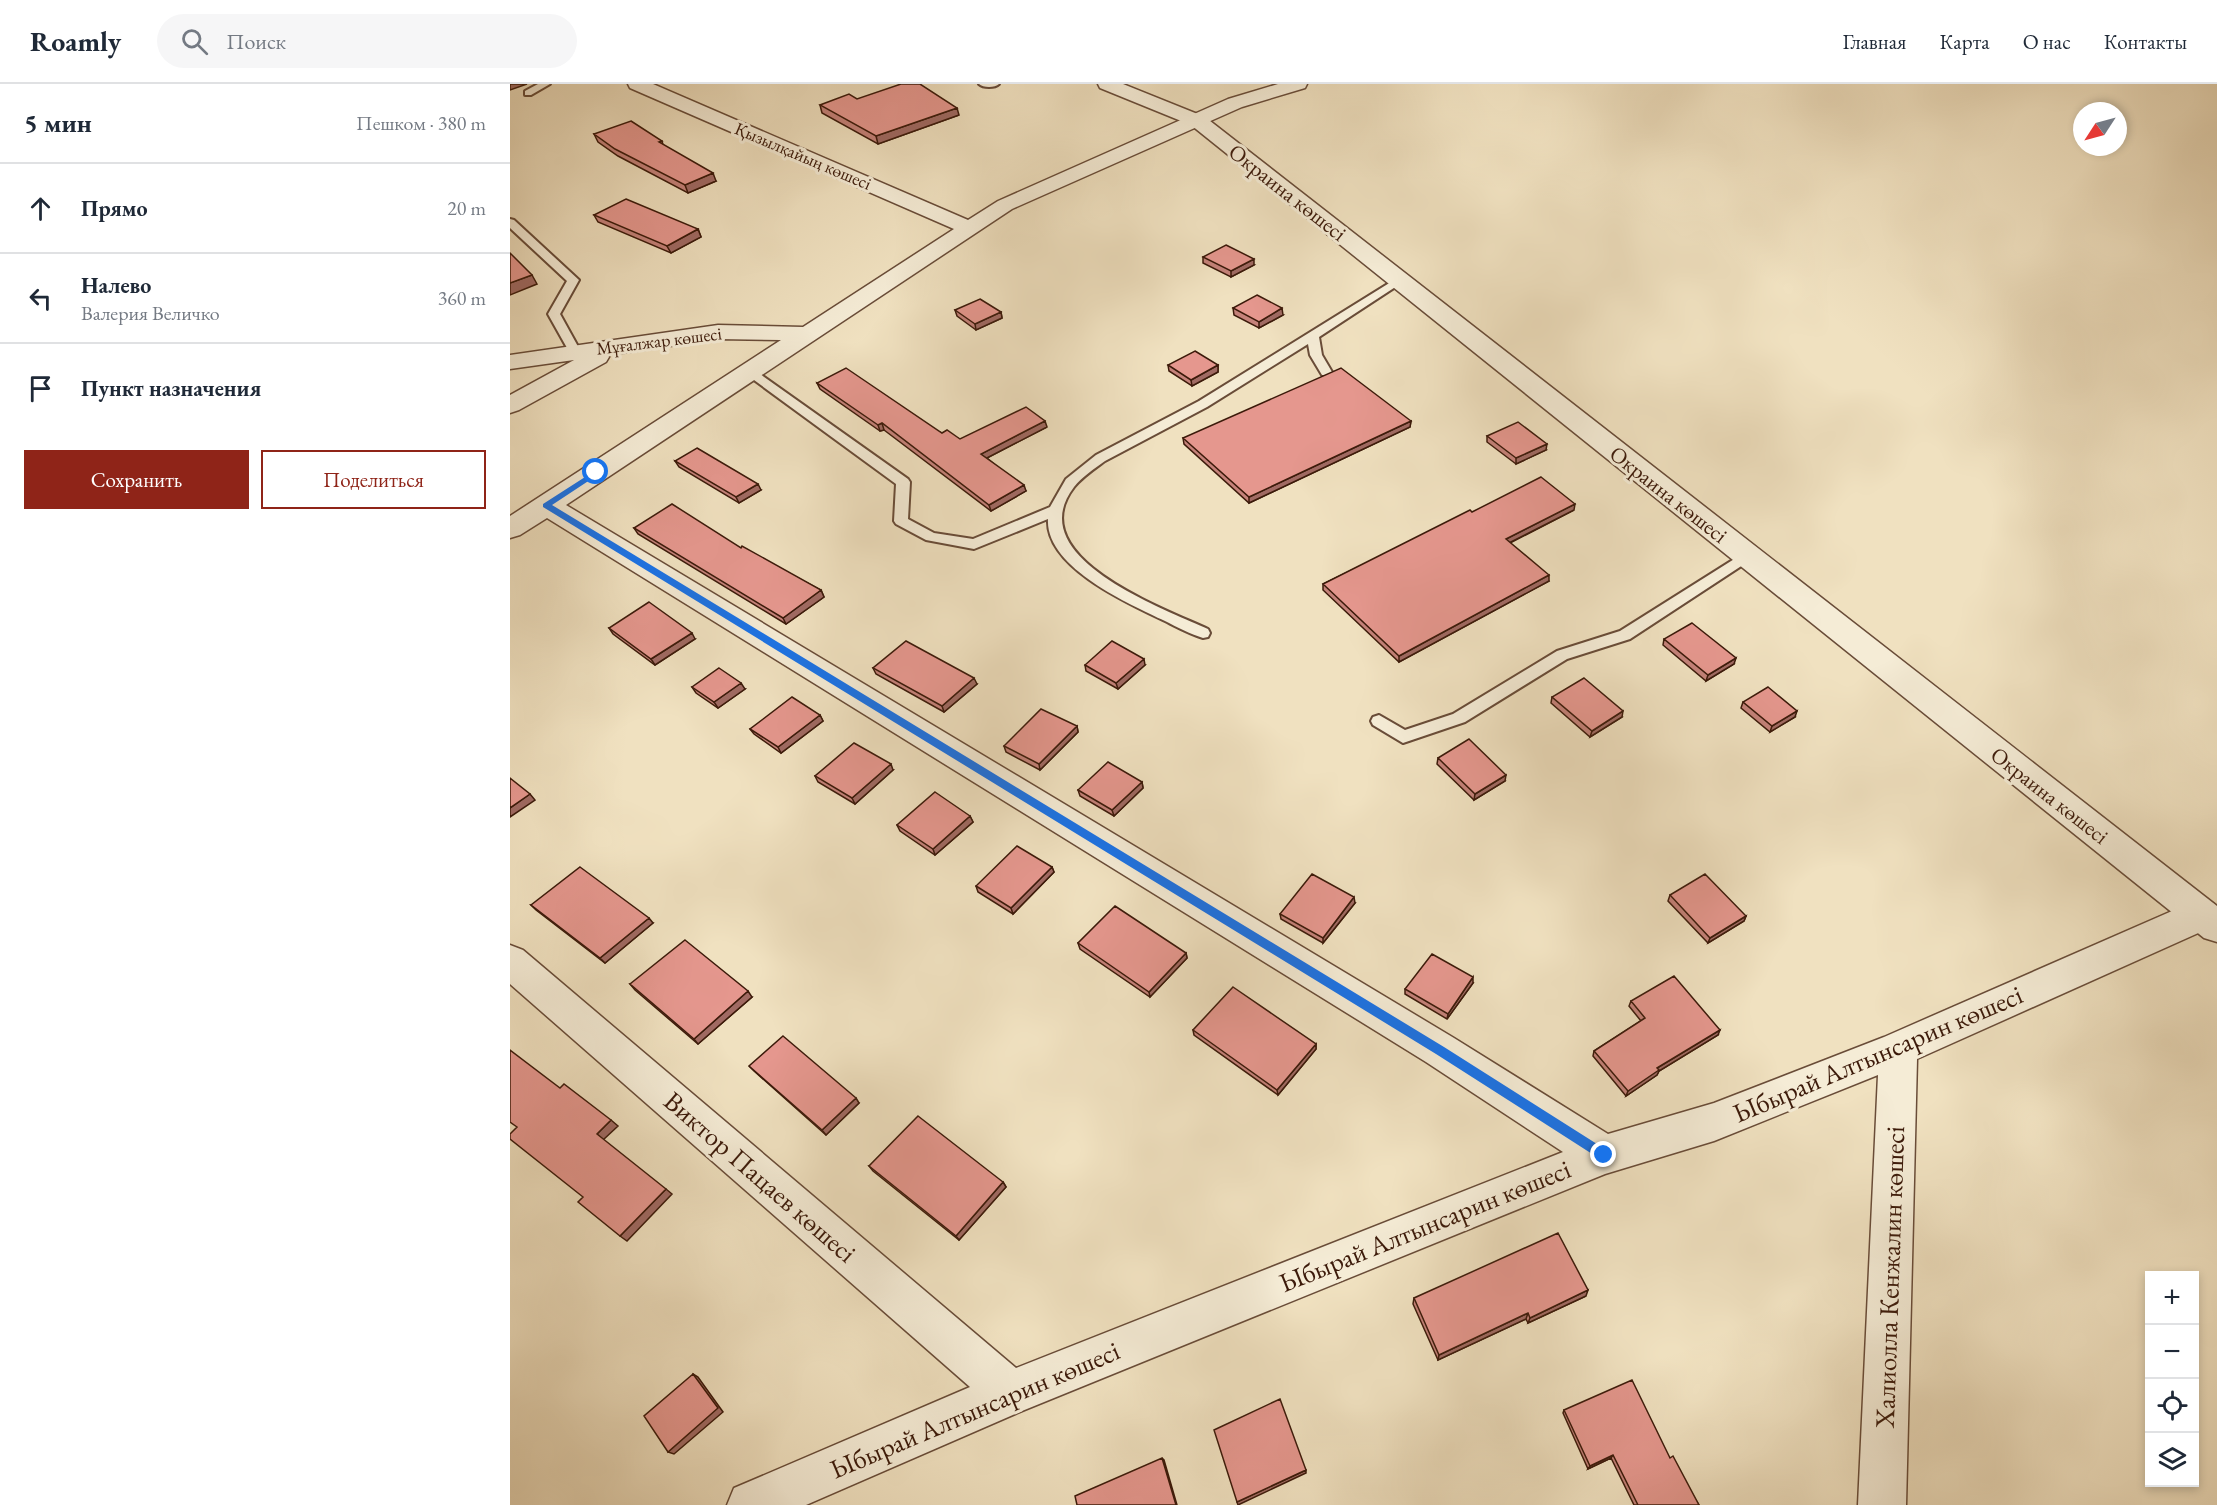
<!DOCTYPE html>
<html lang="ru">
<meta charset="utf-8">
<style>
:root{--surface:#fff;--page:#f6f6f7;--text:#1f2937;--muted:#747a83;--line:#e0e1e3;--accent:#8f2418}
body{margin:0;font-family:"EB Garamond",serif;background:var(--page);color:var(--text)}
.controls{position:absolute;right:18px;bottom:18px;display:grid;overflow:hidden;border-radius:0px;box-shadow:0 3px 9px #0003}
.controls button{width:54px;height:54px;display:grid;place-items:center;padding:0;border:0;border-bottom:2px solid var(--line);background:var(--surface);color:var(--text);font:30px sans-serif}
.compass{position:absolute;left:1563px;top:18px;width:54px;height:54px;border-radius:50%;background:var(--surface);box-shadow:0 3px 9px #0003;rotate:234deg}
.stop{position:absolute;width:18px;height:18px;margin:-14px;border:4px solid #1a73e8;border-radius:50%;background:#fff}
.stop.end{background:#1a73e8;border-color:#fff;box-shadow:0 2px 6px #0008}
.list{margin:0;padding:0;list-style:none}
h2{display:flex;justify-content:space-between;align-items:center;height:78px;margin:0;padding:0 24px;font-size:26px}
h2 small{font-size:20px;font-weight:400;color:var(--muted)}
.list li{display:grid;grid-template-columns:39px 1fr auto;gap:18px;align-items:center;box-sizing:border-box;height:90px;padding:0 24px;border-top:2px solid var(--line)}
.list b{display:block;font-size:22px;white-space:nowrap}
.list p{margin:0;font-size:20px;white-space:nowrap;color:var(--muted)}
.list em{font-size:20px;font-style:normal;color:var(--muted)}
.actions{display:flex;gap:12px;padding:18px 24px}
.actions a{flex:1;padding:14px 0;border:2px solid var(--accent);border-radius:0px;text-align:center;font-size:21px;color:var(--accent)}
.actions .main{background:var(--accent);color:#fff}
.icon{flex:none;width:33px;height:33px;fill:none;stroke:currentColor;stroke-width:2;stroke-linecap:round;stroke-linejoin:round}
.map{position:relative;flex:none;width:1707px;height:1421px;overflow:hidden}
header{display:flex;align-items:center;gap:36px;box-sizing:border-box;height:84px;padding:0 30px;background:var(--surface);border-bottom:2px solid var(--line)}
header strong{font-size:28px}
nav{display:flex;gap:33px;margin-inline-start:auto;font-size:21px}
.search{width:420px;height:54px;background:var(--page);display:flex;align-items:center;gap:15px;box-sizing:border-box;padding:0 21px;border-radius:33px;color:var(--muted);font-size:22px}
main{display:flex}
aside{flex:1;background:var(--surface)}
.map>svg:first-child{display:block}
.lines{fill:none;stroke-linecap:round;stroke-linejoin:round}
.service-casing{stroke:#694c38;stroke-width:4}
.minor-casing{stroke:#694c38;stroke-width:3}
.tertiary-casing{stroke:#694c38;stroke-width:3}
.service{fill:#f5ecd6;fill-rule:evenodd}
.minor{fill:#f5ecd6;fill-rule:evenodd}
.tertiary{fill:#f5ecd6;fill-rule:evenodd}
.wall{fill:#c5827a;stroke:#3c1a0a;stroke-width:1.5}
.shaded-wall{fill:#a06a63;stroke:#3c1a0a;stroke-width:1.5}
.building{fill:#e5978e;stroke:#3c1a0a;stroke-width:1.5}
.route{fill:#1a73e8}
.labels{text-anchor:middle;stroke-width:6;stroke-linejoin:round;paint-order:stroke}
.far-street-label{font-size:18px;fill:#3c1a0a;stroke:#f5ecd6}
.street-label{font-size:22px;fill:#3c1a0a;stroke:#f5ecd6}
.near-street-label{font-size:27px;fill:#3c1a0a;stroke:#f5ecd6}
</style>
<header>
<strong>Roamly</strong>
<div class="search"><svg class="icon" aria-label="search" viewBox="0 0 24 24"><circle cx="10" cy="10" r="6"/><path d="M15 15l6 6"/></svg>Поиск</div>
<nav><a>Главная</a><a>Карта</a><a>О нас</a><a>Контакты</a></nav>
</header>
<main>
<aside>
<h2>5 мин<small>Пешком · 380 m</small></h2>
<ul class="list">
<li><svg class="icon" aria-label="ahead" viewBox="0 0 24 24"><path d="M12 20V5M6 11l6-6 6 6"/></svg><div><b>Прямо</b></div><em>20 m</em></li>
<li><svg class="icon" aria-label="left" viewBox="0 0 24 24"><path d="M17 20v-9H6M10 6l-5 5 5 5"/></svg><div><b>Налево</b><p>Валерия Величко</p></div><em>360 m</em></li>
<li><svg class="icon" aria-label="arrive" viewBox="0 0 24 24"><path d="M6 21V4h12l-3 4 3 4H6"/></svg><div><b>Пункт назначения</b></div></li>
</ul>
<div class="actions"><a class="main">Сохранить</a><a>Поделиться</a></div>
</aside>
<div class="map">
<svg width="1707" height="1421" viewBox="0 0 1707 1421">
<rect width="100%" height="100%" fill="#f0e1c0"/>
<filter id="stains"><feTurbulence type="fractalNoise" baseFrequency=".00333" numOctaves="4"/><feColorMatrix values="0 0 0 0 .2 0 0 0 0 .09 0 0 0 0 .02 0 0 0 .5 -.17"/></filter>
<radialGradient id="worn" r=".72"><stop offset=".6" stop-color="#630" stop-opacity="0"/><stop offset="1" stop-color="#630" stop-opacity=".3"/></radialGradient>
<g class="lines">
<g class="service-casing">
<path id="service" d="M28,0H40L21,11H15V7Z
M469,0H489C485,4 473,4 469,0Z
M0,135L4,136L69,196L50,230L71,268L69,271H61L38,230L57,197L0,144Z
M889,193L893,194V198L809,253L812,271L822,288L820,291H812L800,271L798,260L697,323L595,377C584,385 572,393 564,403C510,473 653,524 698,545L700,549L698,553L693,554C680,550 667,543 655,537C619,520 535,483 538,435L464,465L416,456L386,440L384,437L386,400L233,288L239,284L243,285L398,395L400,398L398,435L424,449L463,455L540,423L556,395L586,371L689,317Z
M1237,467L1244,472L1242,475L1120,555L1057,575L955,638L893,659L863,641L861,637L863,633L869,631L895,646L943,630L1047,567L1110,547Z"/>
</g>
<g class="minor-casing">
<path id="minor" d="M118,0H143L458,136L488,117L718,15L768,0H797L795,4L732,23L502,125L56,421L944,954L1098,1050L1204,1019L1374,953L1678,820L1691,816L1704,820L1707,827L1704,842L1407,975L1396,1421H1348L1368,991L1204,1057L1095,1090L512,1327L296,1421H217L224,1404L460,1303L0,900V861L13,866L506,1284L1053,1068L916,978L37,434L10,451L0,454V432L271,256L208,255L98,271L99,273L96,278L9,326L0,329V311L64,276L0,285V271L208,241L293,243L444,145L120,4Z"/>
</g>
<g class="tertiary-casing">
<path id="tertiary" d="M588,0H613L695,33L1707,822V858L1694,854L681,41L590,4Z"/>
</g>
<use href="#service" class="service"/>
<use href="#minor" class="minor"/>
<use href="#tertiary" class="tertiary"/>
</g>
<path class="wall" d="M347,15L449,31L368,60L312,29L310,21Z
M84,50L152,57L153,61L206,97L178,109L108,72L88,58Z
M84,131L188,145L191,153L161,169L88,138Z
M693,173L744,181L721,193L693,179Z
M723,224L773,231L749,244L724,231Z
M445,226L491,228L492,234L466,246L447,232Z
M658,281H708V288L682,302L659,287Z
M307,299L432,349L450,355L537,343L477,374L516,407L481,427L374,346L370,347L310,305Z
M901,337L900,343L739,419L674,360L673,354Z
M977,352L1036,366L1006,380L977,358Z
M165,377L251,406L229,419L169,383Z
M1064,426L1000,459L1039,497L889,578L813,506V500L962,428Z
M124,444L231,464L311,506L314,513L276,540L128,450Z
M99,544L185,555L145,581L103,550Z
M1154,555L1224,580L1196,597L1153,561Z
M575,581H635L608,605L576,587Z
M363,584L467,600L434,628L366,590Z
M182,603L235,605L208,624L186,609Z
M1042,613L1112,633L1080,653L1041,619Z
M1233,618L1285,633L1260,648L1231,624Z
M310,631L313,637L271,669L244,650L240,645Z
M567,642L568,648L530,686L496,668L494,662Z
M928,674L995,697L964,716L927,680Z
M383,686L345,720L308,698L305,692Z
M632,698L633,704L604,732L570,712L568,706Z
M460,732L463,738L425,771L390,747L387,741Z
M542,783L544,788L503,830L468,808L466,802Z
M1160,811L1236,832L1234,837L1198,859L1158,817Z
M845,819L813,859L771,835L770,830Z
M21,821L143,839L95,879L26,826Z
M568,859L676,869L677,874L640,913L570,865Z
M963,899L937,935L895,910V905Z
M120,900L242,913L188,960L125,906Z
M1121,917L1208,951L1149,987L1147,991L1116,1012L1083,972L1084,967L1131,937L1119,922Z
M683,946L806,960V965L768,1011L684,951Z
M239,982L349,1019L316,1051L244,987Z
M359,1082L493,1098L496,1103L449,1156L363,1087Z
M1076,1212L1018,1239L1016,1235L928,1276L903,1220L904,1214Z
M1054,1326L1160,1374L1189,1421H1124L1101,1374L1078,1385L1053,1329Z"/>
<path class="shaded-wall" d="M0,0H17L0,6Z
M447,24L449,31L368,60L366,52Z
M203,89L206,97L178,109L175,101Z
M188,145L191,153L161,169L157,162Z
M744,175V181L721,193V187Z
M22,191L27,200L0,211V199Z
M772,224L773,231L749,244V238Z
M491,228L492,234L466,246L465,240Z
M708,281V288L682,302L681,296Z
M535,337L537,343L473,376L471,370Z
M901,337L900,343L739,419V413Z
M372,339L374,346L370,347L368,341Z
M1037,360L1036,366L1006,380V374Z
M248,400L251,406L229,419L226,413Z
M514,401L516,407L481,427L479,421Z
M1065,420L1064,426L995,461L996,455Z
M1039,491V497L889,578V572Z
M311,506L314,513L276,540L273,534Z
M182,549L185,555L145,581L141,575Z
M1226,574L1224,580L1196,597L1198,591Z
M634,575L635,581L608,605L606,599Z
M464,594L467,600L434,628L432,622Z
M231,599L235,605L208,624L204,618Z
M1113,627L1112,633L1080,653L1082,647Z
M1287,627L1285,633L1260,648L1262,642Z
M310,631L313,637L271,669L268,663Z
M567,642L568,648L530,686L529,680Z
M381,680L383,686L345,720L342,714Z
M996,691L995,697L964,716L965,710Z
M632,698L633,704L604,732L602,726Z
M20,710L25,716L0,733V724Z
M460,732L463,738L425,771L423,765Z
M542,783L544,788L503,830L501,824Z
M844,813L845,819L813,859V854Z
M1236,832L1234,837L1198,859L1200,854Z
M139,834L143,839L95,879L90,874Z
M676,869L677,874L640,913L639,908Z
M963,893V899L937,935L938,930Z
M238,907L242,913L188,960L184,955Z
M1210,946L1208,951L1149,987L1147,991L1116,1012L1118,1007L1147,984Z
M806,960V965L768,1011L767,1006Z
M346,1014L349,1019L316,1051L312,1046Z
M101,1036L108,1042L93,1056L87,1050Z
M493,1098L496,1103L449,1156L446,1152Z
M156,1105L162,1110L117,1157L110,1152Z
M1078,1206L1076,1212L1018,1239L1020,1234Z
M1018,1229L1016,1235L928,1276L929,1271Z
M183,1290L188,1293L213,1328L164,1370L158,1368Z
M1103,1371L1101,1374L1078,1385L1080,1382Z
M652,1374L654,1376L667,1421H666Z
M796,1386V1389L728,1421L727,1418Z"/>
<path class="building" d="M391,0H410L447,24L366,52L310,21L339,10L347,15Z
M121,37L152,57L149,58L203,89L175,101L105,65L84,50Z
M116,115L188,145L157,162L84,131Z
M716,161L744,175L721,187L693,173Z
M0,169L22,191L0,199Z
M747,211L772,224L749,238L723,224Z
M470,215L491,228L465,240L445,226Z
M685,267L708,281L681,296L658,281Z
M336,284L432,349L437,346L450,355L516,323L535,337L471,370L514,401L479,421L372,339L368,341L307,299Z
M831,284L901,337L739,413L673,354Z
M1008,338L1037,360L1006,374L977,352Z
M187,364L248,400L226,413L165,377Z
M1031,393L1065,420L996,455L1039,491L889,572L813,500L960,426L962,428Z
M162,420L231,464L232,462L311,506L273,534L124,444Z
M139,518L182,549L141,575L99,544Z
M1182,539L1226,574L1198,591L1154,555Z
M396,557L464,594L432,622L363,584Z
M602,557L634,575L606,599L575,581Z
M209,584L231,599L204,618L182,603Z
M1074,594L1113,627L1082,647L1042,613Z
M1258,603L1287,627L1262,642L1233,618Z
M282,613L310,631L268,663L240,645Z
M531,625L567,642L529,680L494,662Z
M959,655L996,691L965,710L928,674Z
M344,659L381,680L342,714L305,692Z
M598,678L632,698L602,726L568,706Z
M0,694L20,710L0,724Z
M425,708L460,732L423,765L387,741Z
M507,762L542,783L501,824L466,802Z
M70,783L139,834L90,874L21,821Z
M802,790L844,813L813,854L770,830Z
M1195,790L1236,832L1200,854L1160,811Z
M605,822L676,869L639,908L568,859Z
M175,856L238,907L184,955L120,900Z
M922,870L963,893L938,930L895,905Z
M1164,892L1210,946L1147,984L1149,986L1118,1007L1084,967L1135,934L1121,917Z
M723,903L806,960L767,1006L683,946Z
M273,952L346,1014L312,1046L239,982Z
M0,966L50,1004L54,1000L101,1036L87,1050L156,1105L110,1152L68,1118L73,1113L0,1055V1050L7,1043L0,1038Z
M408,1032L493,1098L446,1152L359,1082Z
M1048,1149L1078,1206L1020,1234L1018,1229L929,1271L904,1214Z
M183,1290L208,1324L158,1368L134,1332Z
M1122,1296L1160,1374L1163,1372L1189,1421H1128L1103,1371L1080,1382L1054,1326Z
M770,1315L796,1386L727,1418L704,1346Z
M652,1374L666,1421H567L565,1412Z"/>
<path class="route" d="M86,386L90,388L89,390L42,421L934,963L1098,1067V1075H1090L926,970L33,423V420Z"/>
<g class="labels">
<g class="far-street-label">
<text transform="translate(293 72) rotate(23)" y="6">Қызылқайың көшесі</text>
<text transform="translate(149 257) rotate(-7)" y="6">Мұғалжар көшесі</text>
</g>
<g class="street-label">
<text transform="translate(778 108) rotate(38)" y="8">Окраина көшесі</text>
<text transform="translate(1159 410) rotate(38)" y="8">Окраина көшесі</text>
<text transform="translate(1540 711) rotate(38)" y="8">Окраина көшесі</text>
</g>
<g class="near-street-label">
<text transform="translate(1368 970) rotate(-23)" y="9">Ыбырай Алтынсарин көшесі</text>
<text transform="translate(250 1093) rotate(41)" y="9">Виктор Пацаев көшесі</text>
<text transform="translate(915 1142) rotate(-22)" y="9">Ыбырай Алтынсарин көшесі</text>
<text transform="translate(1380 1193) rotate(-88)" y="9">Халиолла Кенжалин көшесі</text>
<text transform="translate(465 1326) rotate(-23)" y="9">Ыбырай Алтынсарин көшесі</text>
</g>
</g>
<rect width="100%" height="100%" filter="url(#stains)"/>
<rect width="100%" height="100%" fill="url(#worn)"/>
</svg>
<div class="controls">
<button>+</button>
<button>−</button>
<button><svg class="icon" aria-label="locate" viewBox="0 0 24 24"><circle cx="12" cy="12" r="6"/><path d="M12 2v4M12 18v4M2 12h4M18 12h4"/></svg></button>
<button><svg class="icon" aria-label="layers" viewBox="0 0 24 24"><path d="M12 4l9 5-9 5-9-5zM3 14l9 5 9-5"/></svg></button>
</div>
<svg class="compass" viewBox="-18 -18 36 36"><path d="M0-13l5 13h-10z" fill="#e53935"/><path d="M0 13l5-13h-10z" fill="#747a83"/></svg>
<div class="stop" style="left:86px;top:388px"></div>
<div class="stop end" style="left:1094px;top:1071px"></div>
</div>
</main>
